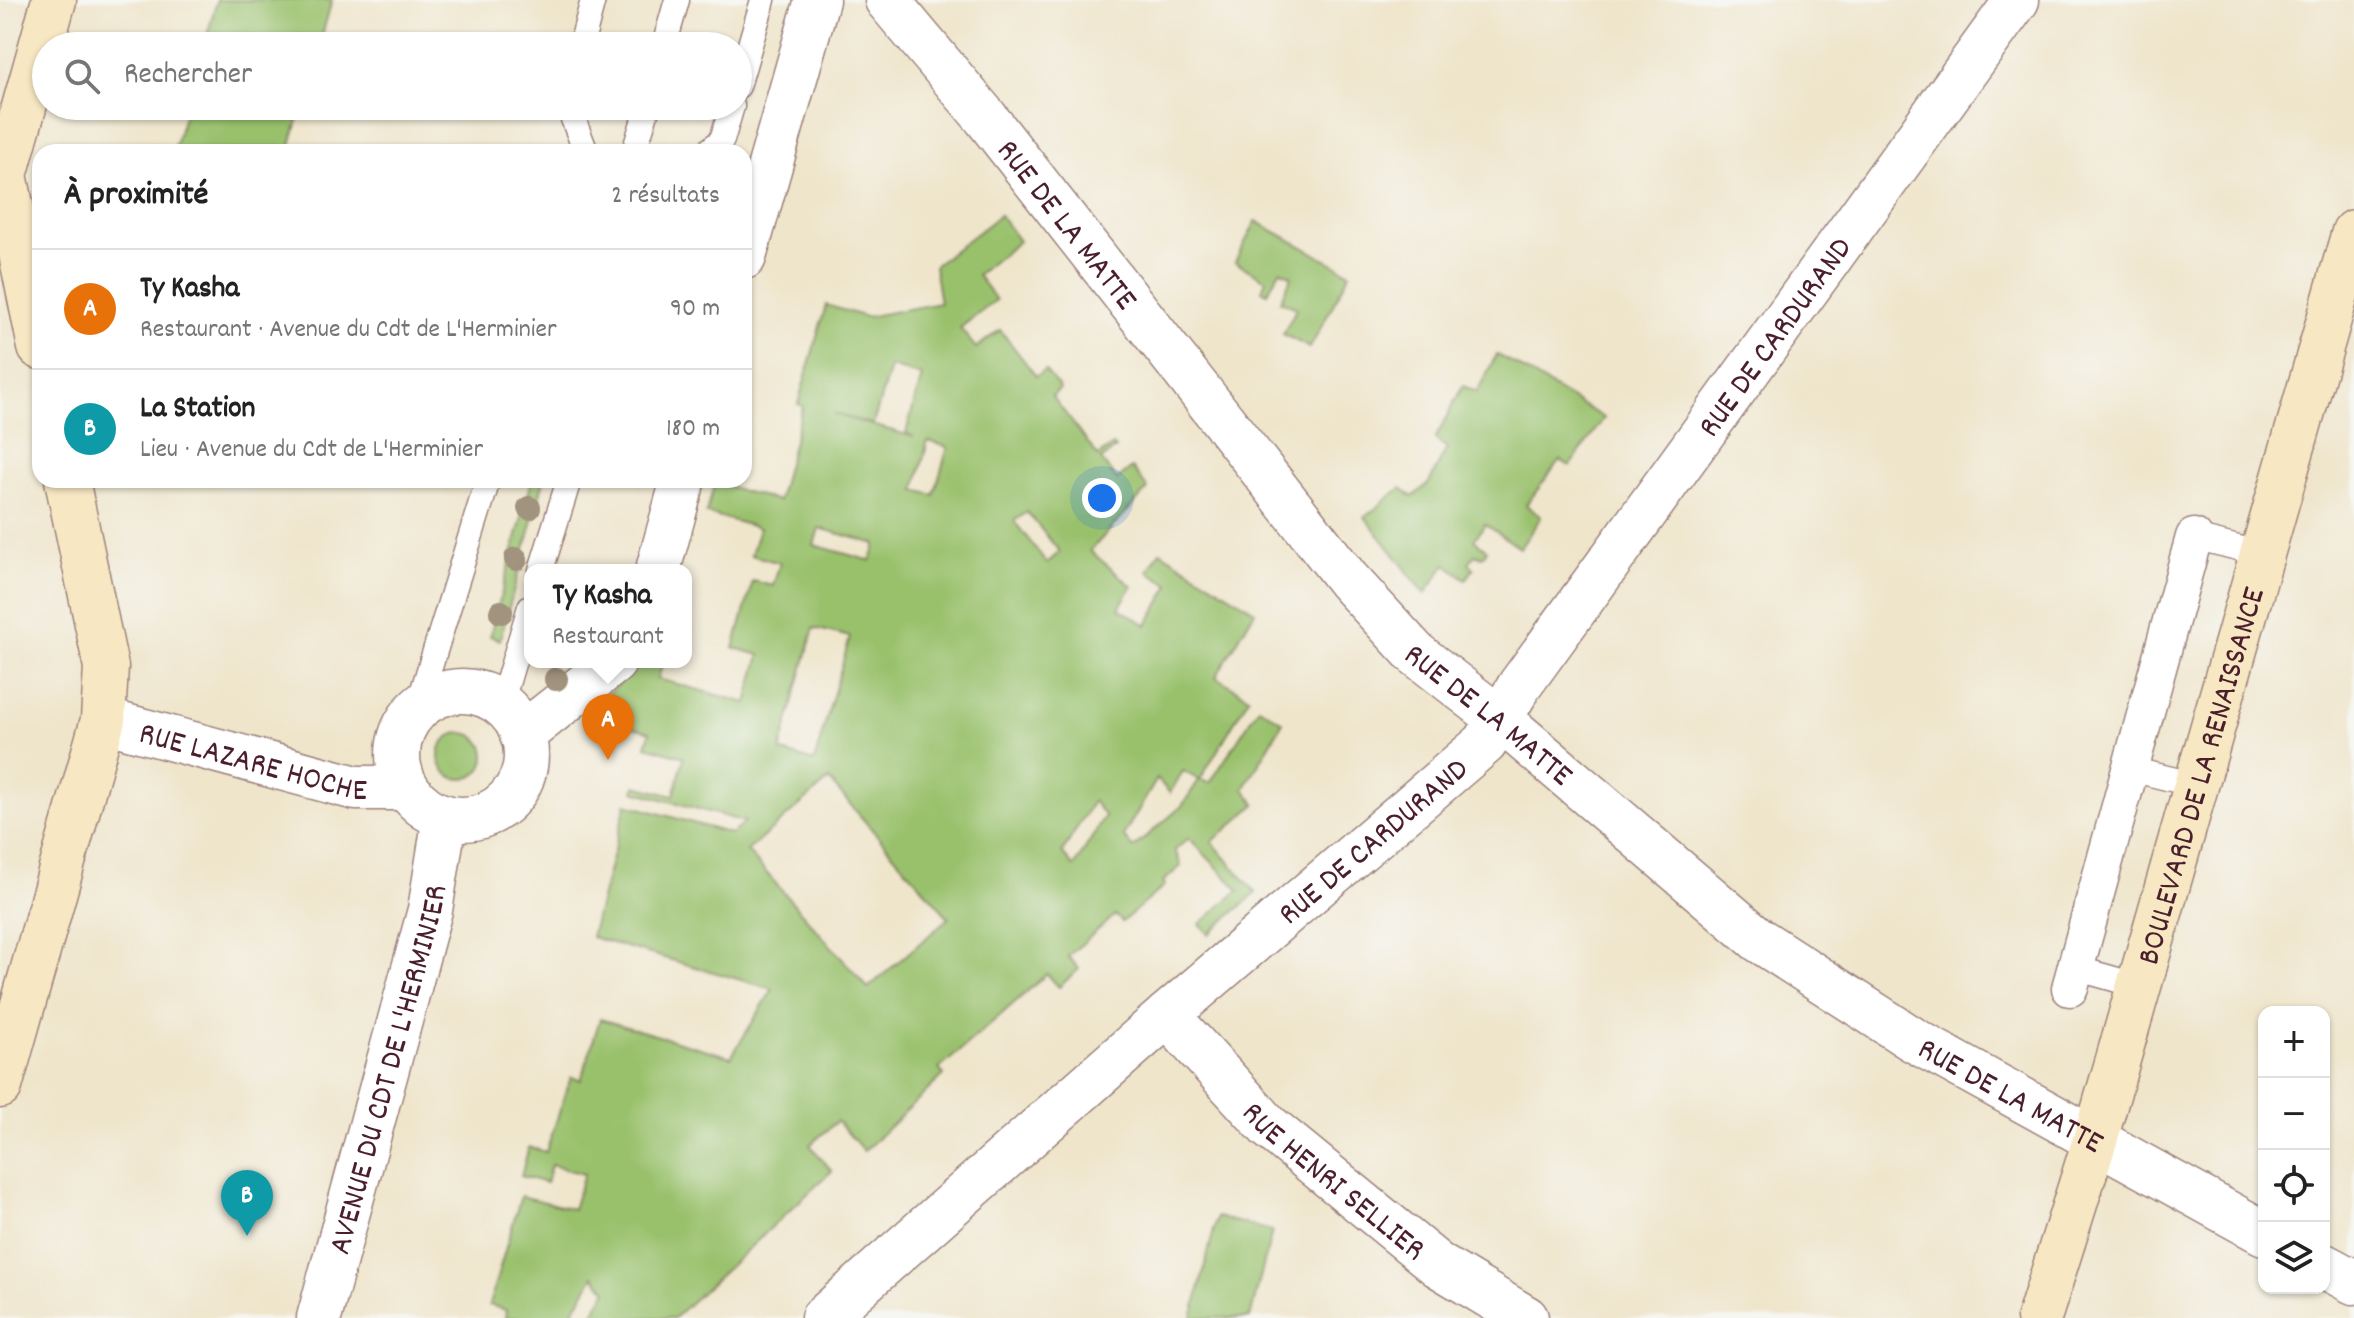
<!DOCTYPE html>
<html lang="fr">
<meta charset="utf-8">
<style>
:root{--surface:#fff;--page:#f2f2f2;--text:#222;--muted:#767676;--line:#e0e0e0;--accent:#2563eb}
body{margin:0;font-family:Dekko,sans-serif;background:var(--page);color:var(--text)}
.controls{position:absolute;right:24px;bottom:24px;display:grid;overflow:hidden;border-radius:16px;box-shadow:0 2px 6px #0004}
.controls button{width:72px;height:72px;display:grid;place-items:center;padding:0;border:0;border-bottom:2px solid var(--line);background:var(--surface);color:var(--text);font:40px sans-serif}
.you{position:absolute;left:1102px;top:498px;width:28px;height:28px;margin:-20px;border:6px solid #fff;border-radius:50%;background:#1a73e8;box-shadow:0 0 0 12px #1a73e833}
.badge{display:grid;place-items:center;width:52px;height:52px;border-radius:50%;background:var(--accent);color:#fff;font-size:26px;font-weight:700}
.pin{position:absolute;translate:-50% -66px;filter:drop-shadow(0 2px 4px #0008)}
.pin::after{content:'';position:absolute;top:42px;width:28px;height:24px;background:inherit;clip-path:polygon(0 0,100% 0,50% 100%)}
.popup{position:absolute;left:524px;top:564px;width:168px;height:104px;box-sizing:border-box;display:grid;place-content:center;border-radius:16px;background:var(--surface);filter:drop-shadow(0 2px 6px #0005);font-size:26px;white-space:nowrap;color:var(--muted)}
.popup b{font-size:30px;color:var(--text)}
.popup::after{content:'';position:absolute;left:50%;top:100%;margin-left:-16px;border:16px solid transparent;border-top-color:var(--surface)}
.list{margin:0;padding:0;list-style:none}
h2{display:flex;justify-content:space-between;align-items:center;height:104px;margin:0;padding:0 32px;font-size:34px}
h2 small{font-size:26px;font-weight:400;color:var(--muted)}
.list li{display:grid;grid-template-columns:52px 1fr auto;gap:24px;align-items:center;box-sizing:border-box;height:120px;padding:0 32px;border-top:2px solid var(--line)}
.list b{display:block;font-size:30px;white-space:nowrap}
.list p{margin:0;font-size:26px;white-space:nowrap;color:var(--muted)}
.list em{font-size:26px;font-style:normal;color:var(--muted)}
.icon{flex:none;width:44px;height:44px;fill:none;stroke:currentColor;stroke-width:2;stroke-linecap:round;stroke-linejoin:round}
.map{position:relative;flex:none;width:2354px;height:1318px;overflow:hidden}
.search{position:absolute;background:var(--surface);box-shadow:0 2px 6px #0004;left:32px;top:32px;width:720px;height:88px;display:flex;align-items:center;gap:20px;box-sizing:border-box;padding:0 28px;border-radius:44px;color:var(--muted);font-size:30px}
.panel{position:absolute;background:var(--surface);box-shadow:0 2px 6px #0004;left:32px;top:144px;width:720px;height:344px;border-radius:24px}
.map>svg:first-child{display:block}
.green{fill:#99c16c;stroke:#72704c;stroke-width:2;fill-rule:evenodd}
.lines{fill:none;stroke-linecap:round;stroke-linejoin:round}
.service-casing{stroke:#9c827b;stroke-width:27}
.pedestrian-casing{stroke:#9c827b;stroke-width:39}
.minor-casing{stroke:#9c827b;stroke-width:47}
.secondary-casing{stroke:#9c827b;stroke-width:47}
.service{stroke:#fff;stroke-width:24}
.pedestrian{stroke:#fff;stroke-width:36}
.minor{stroke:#fff;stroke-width:44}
.secondary{stroke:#f7e8c3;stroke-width:44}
.tree{fill:#a1937d}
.labels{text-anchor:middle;stroke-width:6;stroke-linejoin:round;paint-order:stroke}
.street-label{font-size:32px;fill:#4a1f2b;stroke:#f6f6f2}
</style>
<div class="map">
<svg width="2354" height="1318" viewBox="0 0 2354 1318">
<rect width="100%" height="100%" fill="#f6f6f2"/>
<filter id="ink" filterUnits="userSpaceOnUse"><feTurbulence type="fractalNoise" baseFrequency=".0125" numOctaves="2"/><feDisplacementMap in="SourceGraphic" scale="16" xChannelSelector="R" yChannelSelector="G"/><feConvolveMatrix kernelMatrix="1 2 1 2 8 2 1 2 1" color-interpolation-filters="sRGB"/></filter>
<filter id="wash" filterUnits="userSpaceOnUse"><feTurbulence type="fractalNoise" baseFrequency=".006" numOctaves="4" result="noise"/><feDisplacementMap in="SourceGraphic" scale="32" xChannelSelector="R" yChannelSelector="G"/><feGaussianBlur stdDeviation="1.8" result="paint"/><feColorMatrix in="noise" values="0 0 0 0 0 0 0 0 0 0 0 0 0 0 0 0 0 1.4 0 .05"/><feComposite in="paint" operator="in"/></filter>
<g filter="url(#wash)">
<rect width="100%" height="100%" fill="#efe5cb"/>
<path class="green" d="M217,0H332L319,46H204Z
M187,106H302L289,152H173Z
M1000,215L1019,241L977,275L996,300L960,328L976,348L1000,330L1036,376L1045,370L1060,389L1052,396L1098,456L1113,445L1116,448L1101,460L1117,480L1132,468L1148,489L1090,551L1132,586L1119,608L1147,625L1170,585L1148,571L1160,551L1255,611L1216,677L1249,697L1200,780L1210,783L1259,707L1283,722L1244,789L1256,804L1212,842L1256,893L1209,934L1200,924L1239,890L1189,838L1175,850L1181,866L1163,882L1165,885L1122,922L1115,915L1068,956L1079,969L1059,987L1047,974L939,1069L944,1075L864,1151L837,1121L810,1145L832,1171L674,1318H590L607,1290L594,1276L569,1318H505L506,1310L489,1305L521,1196L573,1209L584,1174L551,1165L546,1183L521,1176L529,1147L546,1152L571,1077L581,1080L600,1019L731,1057L773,989L591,937L626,804L731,834L745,822L634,791L636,786L674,796L684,757L646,746L650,732L594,716L598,704L641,662H663L658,679L747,703L760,655L734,648L753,581L773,586L780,563L751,555L759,528L706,513L715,483L778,501L803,406L798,404L826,305L866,317L940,303L934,266ZM890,367L922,376L906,433L914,437L833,414L873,424ZM928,441L948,447L934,495L915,490ZM1027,512L1060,552L1047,563L1014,521ZM819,528L876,544L871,561L814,545ZM814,628L850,637L814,762L780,751ZM1183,771L1199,780L1182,806L1133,848L1123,836L1157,779L1170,793ZM829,780L949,918L868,988L747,851ZM1093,801L1105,816L1074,867L1062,853Z
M1256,221L1350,273L1310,348L1283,334L1297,308L1280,301L1292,276L1280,270L1267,293L1262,290L1266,280L1235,262Z
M1497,354L1604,418L1570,466L1560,460L1526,505L1541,517L1520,548L1485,524L1474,540L1487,550L1482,557L1475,554L1469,563L1474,568L1466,579L1446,564L1425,594L1365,517L1401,488L1413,497L1429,483L1447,448L1435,439L1461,389L1463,386L1477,392Z
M532,480H544L500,640L490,636Z
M439 756a23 23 0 1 1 46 0a23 23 0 1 1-46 0Z
M1217,1217L1272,1231L1250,1318H1192Z"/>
</g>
<g filter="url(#ink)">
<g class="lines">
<g class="service-casing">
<path id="service" d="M581,46L593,0
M664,46L677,0
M738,86L763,0
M568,106L586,152
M634,152L648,106
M707,152L722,140L732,106
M2194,537L2262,554
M541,570L569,480
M501,704L530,607
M417,709L488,480
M2130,769L2196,785
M2075,968L2139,986"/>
</g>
<g class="pedestrian-casing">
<path id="pedestrian" d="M2070,988L2194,537"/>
</g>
<g class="minor-casing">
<g id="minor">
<path id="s1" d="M887,0L986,118L1348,580L1415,653L1500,719L1759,940L1912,1039L2264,1233"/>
<path d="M744,257L817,0"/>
<path d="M658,570L683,480"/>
<circle cx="462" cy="755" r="64"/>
<path id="s2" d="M103,720L356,788H407"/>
<path d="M522,735L614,662"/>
<path id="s3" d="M1167,1015L1268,1126L1438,1265L1526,1318"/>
<path d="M2324,1266L2354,1282"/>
<path id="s4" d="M319,1318L430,910L445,817"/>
<path id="s5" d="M823,1318L1167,1015L1485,743L1520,685L2017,0"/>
</g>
</g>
<g class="secondary-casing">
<g id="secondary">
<path d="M40,347L5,175L54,0"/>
<path d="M0,1086L103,720L106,667L67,480"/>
<path id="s6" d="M2039,1318L2095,1140L2354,232"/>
</g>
</g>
<use href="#service" class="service"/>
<use href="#pedestrian" class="pedestrian"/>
<use href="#minor" class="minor"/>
<use href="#secondary" class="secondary"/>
</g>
<g class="tree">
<circle cx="529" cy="508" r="12"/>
<circle cx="516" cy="559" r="12"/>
<circle cx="501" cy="612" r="12"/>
<circle cx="556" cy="679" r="12"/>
</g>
</g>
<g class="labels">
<g class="street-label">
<text dy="11" stroke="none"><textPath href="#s1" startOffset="288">RUE DE LA MATTE</textPath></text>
<text dy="11" stroke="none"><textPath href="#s5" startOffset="1376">RUE DE CARDURAND</textPath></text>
<text dy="11" stroke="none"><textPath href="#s1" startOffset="936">RUE DE LA MATTE</textPath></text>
<text dy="11" stroke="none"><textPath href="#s2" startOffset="156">RUE LAZARE HOCHE</textPath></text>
<text dy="11" stroke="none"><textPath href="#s6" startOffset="566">BOULEVARD DE LA RENAISSANCE</textPath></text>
<text dy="11" stroke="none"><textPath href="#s5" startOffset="728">RUE DE CARDURAND</textPath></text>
<text dy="11" stroke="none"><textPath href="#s4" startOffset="258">AVENUE DU CDT DE L'HERMINIER</textPath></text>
<text dy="11" stroke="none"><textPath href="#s1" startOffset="1584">RUE DE LA MATTE</textPath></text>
<text dy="11" stroke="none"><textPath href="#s3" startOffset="236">RUE HENRI SELLIER</textPath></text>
</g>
</g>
</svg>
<div class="controls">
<button>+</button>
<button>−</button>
<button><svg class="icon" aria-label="locate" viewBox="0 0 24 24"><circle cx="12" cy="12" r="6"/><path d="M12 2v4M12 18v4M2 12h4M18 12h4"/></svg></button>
<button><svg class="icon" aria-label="layers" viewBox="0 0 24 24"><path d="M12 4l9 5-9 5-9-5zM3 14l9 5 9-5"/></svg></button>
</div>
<div class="you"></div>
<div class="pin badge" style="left:608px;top:760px;background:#e8710a">A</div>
<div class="popup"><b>Ty Kasha</b>Restaurant</div>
<div class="pin badge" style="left:247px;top:1236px;background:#0f9aa8">B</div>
<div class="search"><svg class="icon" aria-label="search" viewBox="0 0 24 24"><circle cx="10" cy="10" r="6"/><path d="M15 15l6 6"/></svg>Rechercher</div>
<section class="panel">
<h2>À proximité<small>2 résultats</small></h2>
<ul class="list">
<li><span class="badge" style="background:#e8710a">A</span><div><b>Ty Kasha</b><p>Restaurant · Avenue du Cdt de L'Herminier</p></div><em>90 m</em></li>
<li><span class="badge" style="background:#0f9aa8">B</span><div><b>La Station</b><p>Lieu · Avenue du Cdt de L'Herminier</p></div><em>180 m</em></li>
</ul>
</section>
</div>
